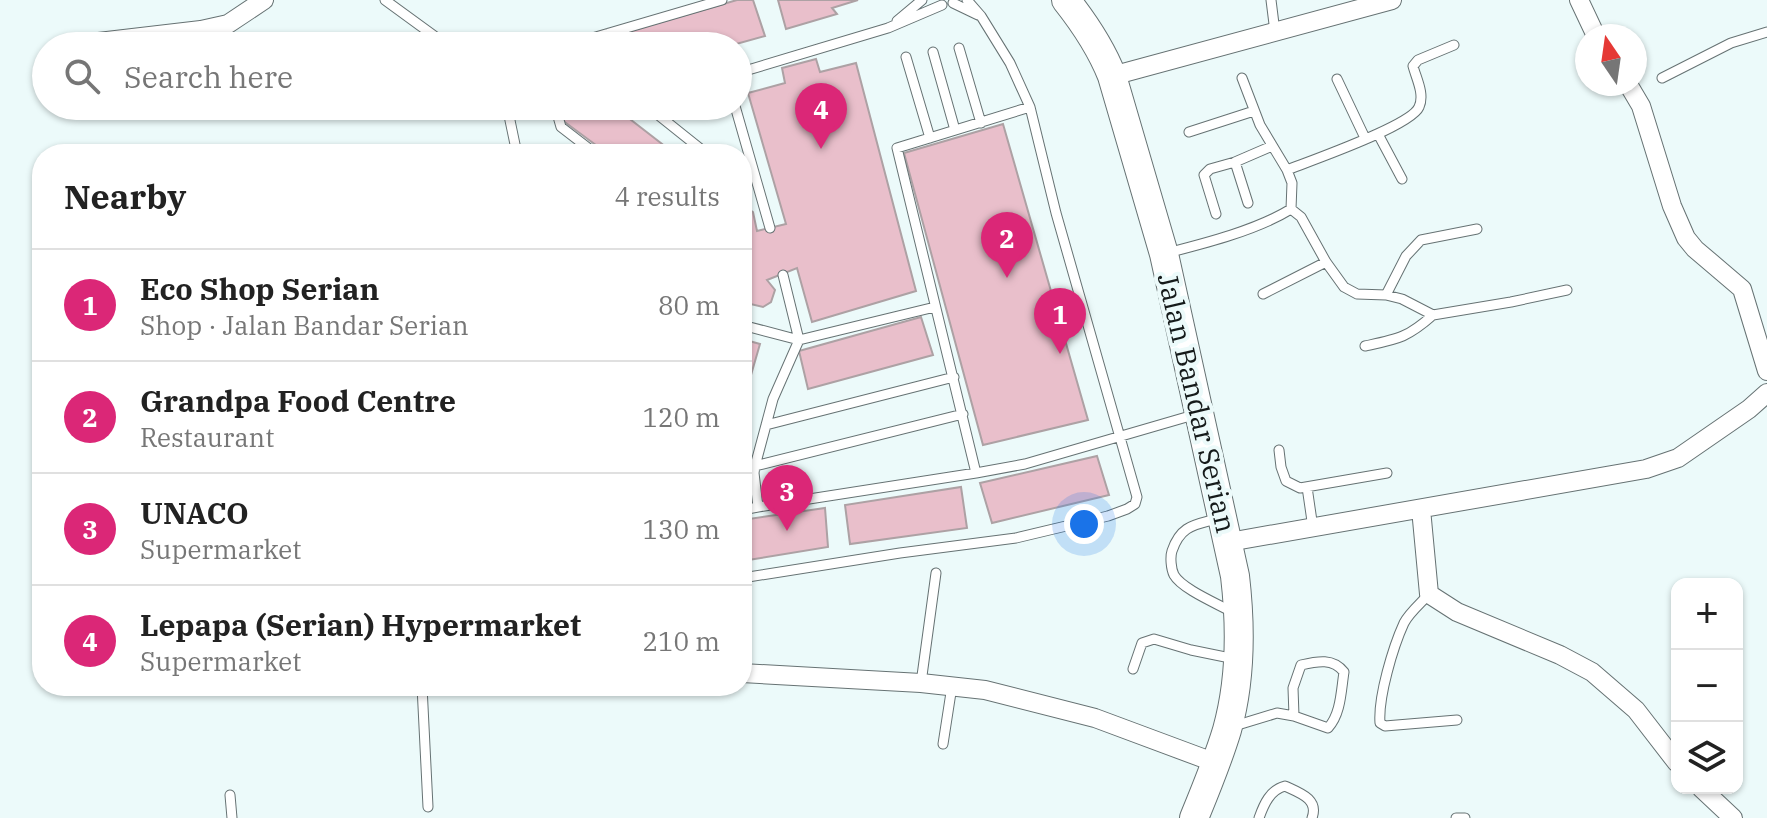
<!DOCTYPE html>
<meta charset="utf-8">
<style>
:root{--surface:#fff;--page:#f6f6f6;--text:#222;--muted:#767676;--line:#e0e0e0;--accent:#db2777}
body{margin:0;font-family:"IBM Plex Serif",serif;background:var(--page);color:var(--text)}
.controls{position:absolute;right:24px;bottom:24px;display:grid;overflow:hidden;border-radius:16px;box-shadow:0 2px 6px #0004}
.controls button{width:72px;height:72px;display:grid;place-items:center;padding:0;border:0;border-bottom:2px solid var(--line);background:var(--surface);color:var(--text);font:40px sans-serif}
.compass{position:absolute;left:1575px;top:24px;width:72px;height:72px;border-radius:50%;background:var(--surface);box-shadow:0 2px 6px #0004;rotate:347deg}
.you{position:absolute;left:1084px;top:524px;width:28px;height:28px;margin:-20px;border:6px solid #fff;border-radius:50%;background:#1a73e8;box-shadow:0 0 0 12px #1a73e833}
.badge{display:grid;place-items:center;width:52px;height:52px;border-radius:50%;background:var(--accent);color:#fff;font-size:26px;font-weight:700}
.pin{position:absolute;translate:-50% -66px;filter:drop-shadow(0 2px 4px #0008)}
.pin::after{content:'';position:absolute;top:42px;width:28px;height:24px;background:inherit;clip-path:polygon(0 0,100% 0,50% 100%)}
.list{margin:0;padding:0;list-style:none}
h2{display:flex;justify-content:space-between;align-items:center;height:104px;margin:0;padding:0 32px;font-size:34px}
h2 small{font-size:26px;font-weight:400;color:var(--muted)}
.list li{display:grid;grid-template-columns:52px 1fr auto;gap:24px;align-items:center;box-sizing:border-box;height:112px;padding:0 32px;border-top:2px solid var(--line)}
.list b{display:block;font-size:30px;white-space:nowrap}
.list p{margin:0;font-size:26px;white-space:nowrap;color:var(--muted)}
.list em{font-size:26px;font-style:normal;color:var(--muted)}
.icon{flex:none;width:44px;height:44px;fill:none;stroke:currentColor;stroke-width:2;stroke-linecap:round;stroke-linejoin:round}
.map{position:relative;flex:none;width:1767px;height:818px;overflow:hidden}
.search{position:absolute;background:var(--surface);box-shadow:0 2px 6px #0004;left:32px;top:32px;width:720px;height:88px;display:flex;align-items:center;gap:20px;box-sizing:border-box;padding:0 28px;border-radius:44px;color:var(--muted);font-size:30px}
.panel{position:absolute;background:var(--surface);box-shadow:0 2px 6px #0004;left:32px;top:144px;width:720px;height:552px;border-radius:32px}
.map>svg:first-child{display:block}
.building{fill:#e9bfcb;stroke:#ada1a4;stroke-width:2}
.lines{fill:none;stroke-linecap:round;stroke-linejoin:round}
.service-casing{stroke:#667273;stroke-width:11}
.minor-casing{stroke:#667273;stroke-width:20}
.primary-casing{stroke:#667273;stroke-width:30}
.service{stroke:#fff;stroke-width:9}
.minor{stroke:#fff;stroke-width:18}
.primary{stroke:#fff;stroke-width:28}
.labels{text-anchor:middle;stroke-width:8;stroke-linejoin:round;paint-order:stroke}
.street-label{font-size:28px;fill:#151a1a;stroke:#ecfafa}
</style>
<div class="map">
<svg width="1767" height="818" viewBox="0 0 1767 818">
<rect width="100%" height="100%" fill="#ecfafa"/>
<path class="building" d="M737,0H753L765,36L729,46H619L616,35Z
M778,0H858L832,8L837,14L786,29Z
M816,59L820,72L856,63L916,291L812,322L797,268L767,280L775,290L771,302L763,307L742,302V205L753,212L757,231L786,224L748,93L785,83L782,68Z
M558,106H613L675,154H608L562,120Z
M1003,124L1088,420L983,445L904,153Z
M921,317L933,355L808,389L799,351Z
M742,339L760,344L742,406Z
M1097,456L1109,495L992,523L980,483Z
M961,487L967,528L850,544L845,505Z
M825,508L828,547L742,561V520Z"/>
<g class="lines">
<g class="service-casing">
<path id="service" d="M385,0L448,46
M1271,0L1275,32
M953,3L978,15
M897,21L922,0
M609,33L613,46
M565,46L722,0
M959,48L981,123
M933,52L955,130
M906,57L930,138
M738,73L888,28L942,5
M1242,78L1260,125L1287,170L1292,183L1291,209
M1662,78L1731,43L1767,32
M1337,79L1365,138
M507,106L517,154
M555,106L561,127L596,154
M647,106L707,154
M735,106L770,228
M1189,132L1254,111
M1378,134L1402,179
M1287,170C1310,161 1411,126 1419,107C1425,94 1416,78 1413,66L1418,60L1454,45
M742,175L752,166
M1248,203L1235,162L1272,146
M1216,214L1204,175L1210,169L1235,162
M1167,253C1206,243 1257,230 1291,209L1301,217L1326,262L1344,287L1357,294L1386,295L1402,299L1433,315L1511,302L1567,290
M1263,294L1326,262
M1386,295L1406,256L1421,240L1477,229
M935,307L799,340L773,399L755,466L754,473L758,507L976,473L1025,464L1197,414
M742,325L799,340L783,275
M1365,346C1398,339 1407,338 1433,315
M766,425L954,377
M1279,450L1281,467L1286,481L1300,488L1387,473
M755,466L963,414
M976,473L897,148L1030,107
M1307,487L1313,528
M742,510L758,507
M1220,518C1196,525 1181,524 1172,551C1170,557 1171,569 1174,575C1182,589 1218,604 1232,612
M742,578L900,553L1016,538L1108,516L1127,509L1135,504L1137,497L1056,213L1030,107L1010,63L981,16L967,0
M1429,594C1421,603 1409,613 1404,623C1393,647 1378,697 1380,723L1385,726L1457,720
M1133,669L1142,643L1154,639L1191,650L1235,659
M921,683L936,573
M422,686L428,807
M1231,727L1277,713L1294,716L1328,728C1341,714 1341,691 1344,672C1333,658 1318,661 1301,665L1293,688L1294,716
M943,744L952,686
M230,795L232,818
M1259,818C1264,804 1270,790 1285,786C1300,793 1319,799 1312,818
M1456,818H1465"/>
</g>
<g class="minor-casing">
<path id="minor" d="M1579,0L1596,36
M90,43L201,30L228,24L264,0
M1112,76L1392,0
M1628,84L1641,106L1672,206L1686,238L1695,249L1742,289L1767,371
M1421,509L1429,594L1457,612L1560,655L1592,672L1636,710L1677,763
M1229,542L1646,469L1678,458L1749,409L1767,393
M742,673L921,683L985,690L1095,718L1216,763
M1701,788L1733,818"/>
</g>
<g class="primary-casing">
<path id="primary" d="M1066,0C1085,24 1101,48 1112,76L1164,254L1235,576C1241,627 1241,680 1227,730C1218,760 1206,789 1194,818"/>
</g>
<use href="#service" class="service"/>
<use href="#minor" class="minor"/>
<use href="#primary" class="primary"/>
</g>
<g class="labels">
<g class="street-label">
<text transform="translate(1197 403) rotate(77)" y="10">Jalan Bandar Serian</text>
</g>
</g>
</svg>
<div class="controls">
<button>+</button>
<button>−</button>
<button><svg class="icon" aria-label="layers" viewBox="0 0 24 24"><path d="M12 4l9 5-9 5-9-5zM3 14l9 5 9-5"/></svg></button>
</div>
<svg class="compass" viewBox="-18 -18 36 36"><path d="M0-13l5 13h-10z" fill="#e53935"/><path d="M0 13l5-13h-10z" fill="#767676"/></svg>
<div class="you"></div>
<div class="pin badge" style="left:1060px;top:354px">1</div>
<div class="pin badge" style="left:1007px;top:278px">2</div>
<div class="pin badge" style="left:787px;top:531px">3</div>
<div class="pin badge" style="left:821px;top:149px">4</div>
<div class="search"><svg class="icon" aria-label="search" viewBox="0 0 24 24"><circle cx="10" cy="10" r="6"/><path d="M15 15l6 6"/></svg>Search here</div>
<section class="panel">
<h2>Nearby<small>4 results</small></h2>
<ul class="list">
<li><span class="badge">1</span><div><b>Eco Shop Serian</b><p>Shop · Jalan Bandar Serian</p></div><em>80 m</em></li>
<li><span class="badge">2</span><div><b>Grandpa Food Centre</b><p>Restaurant</p></div><em>120 m</em></li>
<li><span class="badge">3</span><div><b>UNACO</b><p>Supermarket</p></div><em>130 m</em></li>
<li><span class="badge">4</span><div><b>Lepapa (Serian) Hypermarket</b><p>Supermarket</p></div><em>210 m</em></li>
</ul>
</section>
</div>
